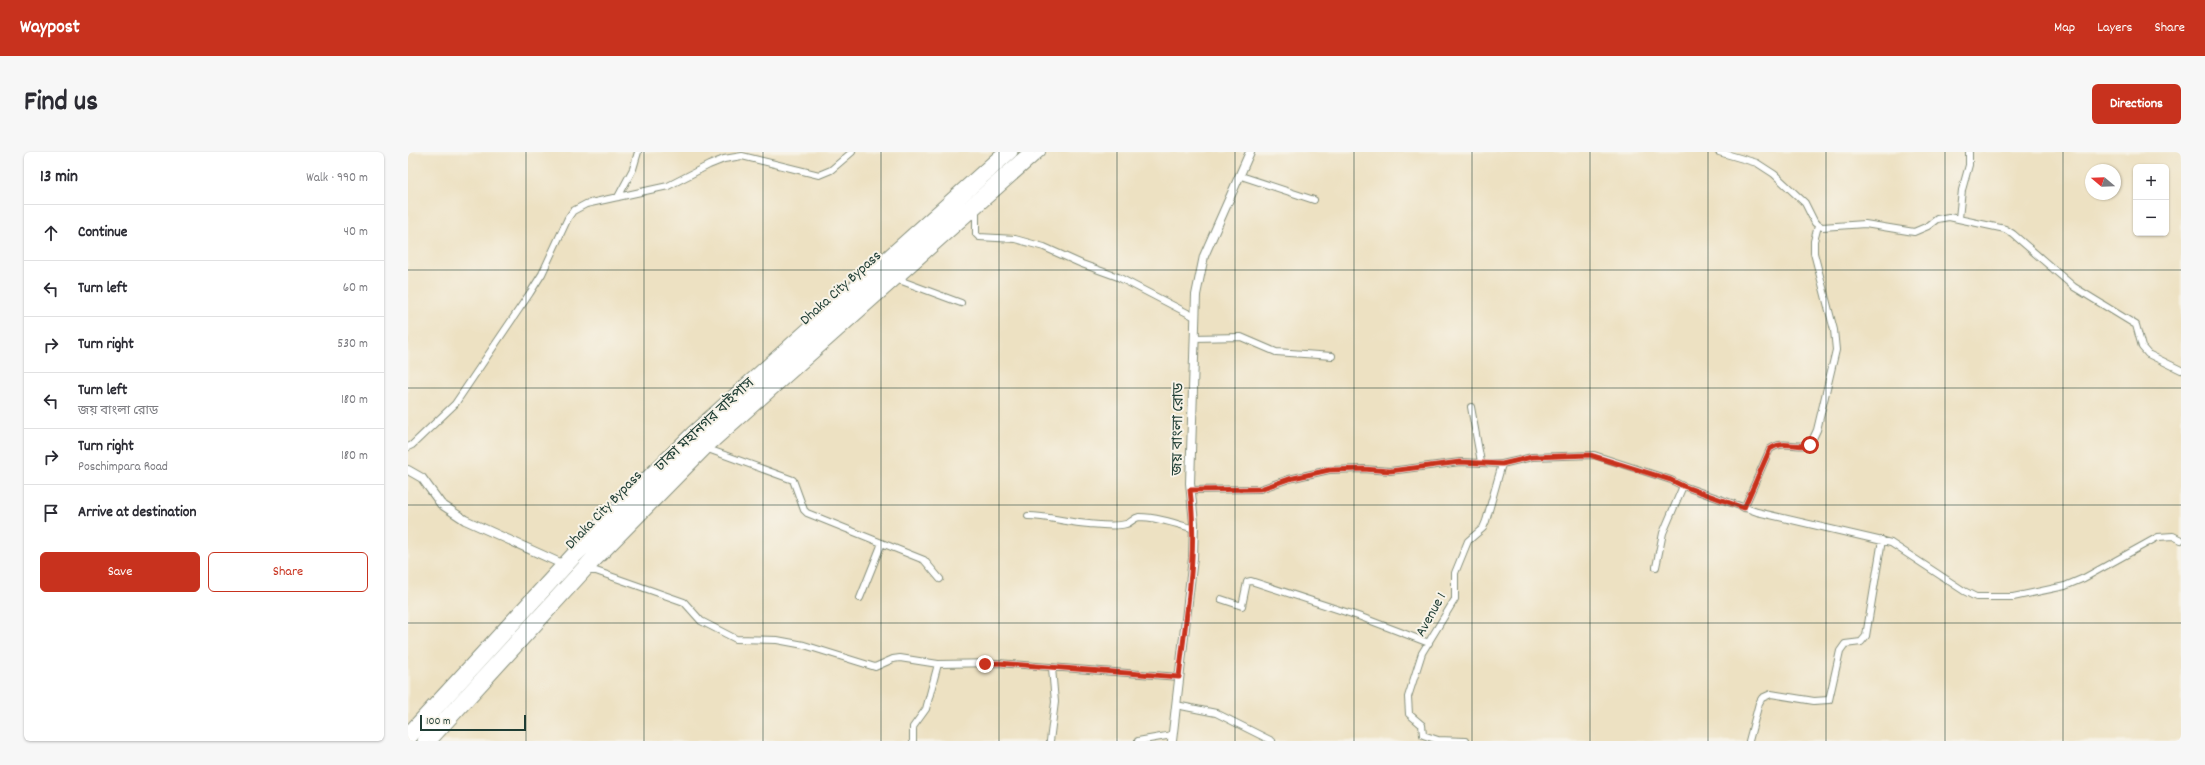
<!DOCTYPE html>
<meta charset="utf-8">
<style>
:root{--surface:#fff;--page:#f7f7f7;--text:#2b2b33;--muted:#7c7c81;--line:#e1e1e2;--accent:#c8321e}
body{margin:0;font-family:Dekko,"Noto Sans Bengali",sans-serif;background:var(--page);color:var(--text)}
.controls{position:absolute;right:12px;top:12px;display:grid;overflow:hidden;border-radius:6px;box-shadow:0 1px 3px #0004}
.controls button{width:36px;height:36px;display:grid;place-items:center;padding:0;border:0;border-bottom:1px solid var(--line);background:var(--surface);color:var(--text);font:20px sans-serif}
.compass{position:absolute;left:1677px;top:12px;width:36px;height:36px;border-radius:50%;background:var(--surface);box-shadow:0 1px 3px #0004;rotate:289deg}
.scale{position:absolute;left:12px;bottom:10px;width:106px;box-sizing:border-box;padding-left:4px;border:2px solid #1f3d34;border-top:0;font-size:11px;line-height:14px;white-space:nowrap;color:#1f3d34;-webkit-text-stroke:3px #f7f3e8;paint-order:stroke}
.stop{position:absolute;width:12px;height:12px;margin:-9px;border:3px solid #c8321e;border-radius:50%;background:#fff}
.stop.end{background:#c8321e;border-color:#fff;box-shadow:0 1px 4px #0008}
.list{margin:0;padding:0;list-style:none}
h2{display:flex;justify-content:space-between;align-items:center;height:52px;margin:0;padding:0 16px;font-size:17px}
h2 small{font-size:13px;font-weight:400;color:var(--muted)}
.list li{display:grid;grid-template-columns:26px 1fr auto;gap:12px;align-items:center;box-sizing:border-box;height:56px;padding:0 16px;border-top:1px solid var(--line)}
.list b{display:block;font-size:15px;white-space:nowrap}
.list p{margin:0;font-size:13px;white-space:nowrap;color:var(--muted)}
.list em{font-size:13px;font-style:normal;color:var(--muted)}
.actions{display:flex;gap:8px;padding:12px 16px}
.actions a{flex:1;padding:9px 0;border:1px solid var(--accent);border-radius:6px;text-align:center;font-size:14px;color:var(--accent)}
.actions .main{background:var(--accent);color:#fff}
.icon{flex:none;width:22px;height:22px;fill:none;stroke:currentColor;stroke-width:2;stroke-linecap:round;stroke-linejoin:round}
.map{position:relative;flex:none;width:1773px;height:589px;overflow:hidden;border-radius:6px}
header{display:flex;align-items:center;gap:24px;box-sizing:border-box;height:56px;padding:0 20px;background:var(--accent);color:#fff}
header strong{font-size:19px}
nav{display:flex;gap:22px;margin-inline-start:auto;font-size:14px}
.intro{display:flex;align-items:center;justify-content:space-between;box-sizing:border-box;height:96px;padding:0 24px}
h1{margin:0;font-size:28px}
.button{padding:10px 18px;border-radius:6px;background:var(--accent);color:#fff;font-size:14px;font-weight:700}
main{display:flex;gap:24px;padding:0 24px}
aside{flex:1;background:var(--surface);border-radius:6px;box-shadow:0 1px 3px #0004}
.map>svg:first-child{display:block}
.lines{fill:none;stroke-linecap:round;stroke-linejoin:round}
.street-casing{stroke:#868f7b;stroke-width:8}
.secondary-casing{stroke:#868f7b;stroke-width:10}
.highway-casing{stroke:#868f7b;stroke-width:13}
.street{stroke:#fff;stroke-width:6}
.secondary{stroke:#fff;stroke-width:8}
.highway{stroke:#fff;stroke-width:11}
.route{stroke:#c8321e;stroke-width:5}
.grid{fill:none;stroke:#1f3d34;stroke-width:1;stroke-opacity:0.55}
.labels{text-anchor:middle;stroke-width:4;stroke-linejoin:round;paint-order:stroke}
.street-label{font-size:15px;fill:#1f3d34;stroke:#f7f3e8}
</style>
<header>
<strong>Waypost</strong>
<nav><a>Map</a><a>Layers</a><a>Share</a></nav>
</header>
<div class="intro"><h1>Find us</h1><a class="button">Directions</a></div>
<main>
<aside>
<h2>13 min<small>Walk · 990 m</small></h2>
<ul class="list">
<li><svg class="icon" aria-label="ahead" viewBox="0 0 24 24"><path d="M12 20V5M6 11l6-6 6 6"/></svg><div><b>Continue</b></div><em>40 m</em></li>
<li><svg class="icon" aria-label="left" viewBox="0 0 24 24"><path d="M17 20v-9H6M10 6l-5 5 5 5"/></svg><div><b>Turn left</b></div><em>60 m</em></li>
<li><svg class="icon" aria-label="right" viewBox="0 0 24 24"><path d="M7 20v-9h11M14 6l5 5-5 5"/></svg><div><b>Turn right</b></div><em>530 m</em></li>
<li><svg class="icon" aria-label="left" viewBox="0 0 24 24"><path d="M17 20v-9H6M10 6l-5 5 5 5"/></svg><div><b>Turn left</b><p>জয় বাংলা রোড</p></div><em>180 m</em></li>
<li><svg class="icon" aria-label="right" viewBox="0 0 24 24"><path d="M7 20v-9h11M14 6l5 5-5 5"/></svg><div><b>Turn right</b><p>Poschimpara Road</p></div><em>180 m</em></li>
<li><svg class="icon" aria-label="arrive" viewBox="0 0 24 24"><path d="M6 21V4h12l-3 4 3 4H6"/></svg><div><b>Arrive at destination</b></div></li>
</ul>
<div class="actions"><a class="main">Save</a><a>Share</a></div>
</aside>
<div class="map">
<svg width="1773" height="589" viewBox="0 0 1773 589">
<rect width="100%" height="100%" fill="#f7f3e8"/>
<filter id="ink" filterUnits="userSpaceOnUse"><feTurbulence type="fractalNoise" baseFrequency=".025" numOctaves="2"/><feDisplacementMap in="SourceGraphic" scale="8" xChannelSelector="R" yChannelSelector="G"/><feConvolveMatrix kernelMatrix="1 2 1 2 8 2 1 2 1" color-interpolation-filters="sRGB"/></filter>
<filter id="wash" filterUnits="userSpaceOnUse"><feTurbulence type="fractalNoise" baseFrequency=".012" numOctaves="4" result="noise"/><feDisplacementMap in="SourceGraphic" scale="16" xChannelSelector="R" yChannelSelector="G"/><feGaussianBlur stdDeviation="0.9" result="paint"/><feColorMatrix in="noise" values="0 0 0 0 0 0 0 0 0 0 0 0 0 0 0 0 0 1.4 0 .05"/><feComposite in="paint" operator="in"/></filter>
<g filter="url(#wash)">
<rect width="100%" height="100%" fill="#ede1c2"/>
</g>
<g filter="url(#ink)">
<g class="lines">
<g class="street-casing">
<path id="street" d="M1311,0L1349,11L1366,22L1397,51L1407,71L1414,75L1457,72L1506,80L1520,74L1529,67L1541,65L1597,77L1605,82L1666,135L1728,173L1734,195L1740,202L1773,218
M833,24L906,48
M210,45L225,17L230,0
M568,58V82L571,85L607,87L636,95L674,112L710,125L787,165
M1551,66L1554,38L1561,13V0
M491,128L553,151
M786,186L833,185L868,200L924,204
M1063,255L1073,310
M0,295L4,293L47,252L122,141L134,122L160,66L165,59L178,52L260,34L301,13L316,7L334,4L411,23L423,18L444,0
M300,297L385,328L396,358L399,361L516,408L532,427
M782,338L852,337L881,327L921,318L955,317L982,319L1052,310L1094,312L1124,305L1186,303L1263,328L1275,334L1349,360L1483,391L1556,439L1568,445H1605L1657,434L1676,426L1750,385L1765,384L1773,388
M1336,356L1362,297C1374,288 1388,296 1402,293L1409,278L1428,198L1426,178L1406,101V89L1410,74
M620,364C641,364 660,371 681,372C692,373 707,375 718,372C723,371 725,366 731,365C749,365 769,372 786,377
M1248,415L1255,381L1275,334
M180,419H188L276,450L293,469L328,487L369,488L396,493L467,515L485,507L492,506L530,512L590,511L771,525
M452,446L474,391
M813,447L834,454L839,430L843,429L953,465L1021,491
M768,553L808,561L864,589
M505,589V575L518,557L530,512
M642,589L647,550L644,516
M730,589L764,583
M1057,589L1030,588L1015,583L1014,573L1001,562L1000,545L1014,501L1047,447V421L1060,389L1075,376L1078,369L1094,312
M1341,589L1351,551L1354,546L1363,542L1406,549L1421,548L1432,499L1437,492L1453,490L1458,484L1474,388"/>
</g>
<g class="secondary-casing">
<path id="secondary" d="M0,318L14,326L33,352L57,368L152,411
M0,578L193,368L282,280L593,0
M25,589L180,419L300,297L633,0
M764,589L785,406L786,371L782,331L788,143L796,104L842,0"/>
</g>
<g class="highway-casing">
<path id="highway" d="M0,589L168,405L287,286L604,0
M15,589L202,385L294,292L621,0"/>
</g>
<use href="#street" class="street"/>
<use href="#secondary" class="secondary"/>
<use href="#highway" class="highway"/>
</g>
</g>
<g class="lines" filter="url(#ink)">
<path class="route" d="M577,512L590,511L771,525C778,463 790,400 782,338L852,337L881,327L921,318L955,317L982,319L1052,310L1094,312L1124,305L1182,303L1263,328L1275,334L1336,356L1362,297C1374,288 1388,296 1402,293"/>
</g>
<path class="grid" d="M118,0V589M236,0V589M355,0V589M473,0V589M591,0V589M709,0V589M827,0V589M946,0V589M1064,0V589M1182,0V589M1300,0V589M1418,0V589M1537,0V589M1655,0V589M0,118H1773M0,236H1773M0,353H1773M0,471H1773"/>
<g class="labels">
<g class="street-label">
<text transform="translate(432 135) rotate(-42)" y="5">Dhaka City Bypass</text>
<text transform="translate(296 272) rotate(-43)" y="5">ঢাকা মহানগর বাইপাস</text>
<text transform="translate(769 277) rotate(-89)" y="5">জয় বাংলা রোড</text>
<text transform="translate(195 357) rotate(-46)" y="5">Dhaka City Bypass</text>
<text transform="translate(1022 462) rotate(-61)" y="5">Avenue 1</text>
</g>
</g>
</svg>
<div class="controls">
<button>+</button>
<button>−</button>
</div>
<svg class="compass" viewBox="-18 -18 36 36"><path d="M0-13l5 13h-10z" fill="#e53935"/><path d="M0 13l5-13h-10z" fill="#7c7c81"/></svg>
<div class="scale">100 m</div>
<div class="stop" style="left:1402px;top:293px"></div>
<div class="stop end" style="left:577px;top:512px"></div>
</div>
</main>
